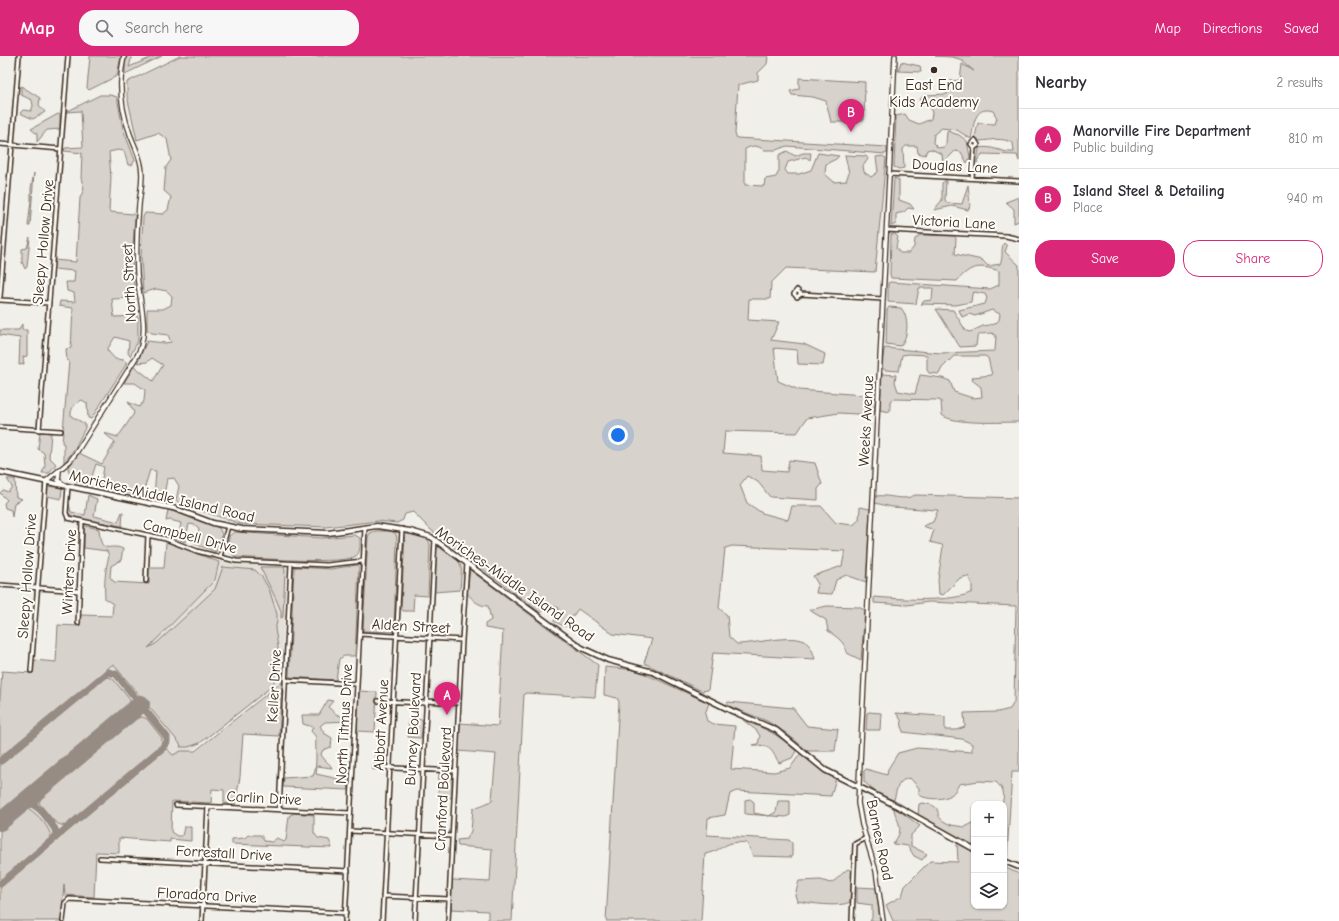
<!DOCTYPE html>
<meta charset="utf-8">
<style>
:root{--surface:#fff;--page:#f7f7f7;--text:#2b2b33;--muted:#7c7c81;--line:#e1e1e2;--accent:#db2777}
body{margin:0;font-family:"Comic Neue",sans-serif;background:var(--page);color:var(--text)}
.controls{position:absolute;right:12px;bottom:12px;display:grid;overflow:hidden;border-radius:8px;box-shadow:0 1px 3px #0004}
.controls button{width:36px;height:36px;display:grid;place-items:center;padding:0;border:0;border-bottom:1px solid var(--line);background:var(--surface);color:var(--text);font:20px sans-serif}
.you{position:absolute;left:618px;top:379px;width:14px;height:14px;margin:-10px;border:3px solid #fff;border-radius:50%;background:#1a73e8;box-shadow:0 0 0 6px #1a73e833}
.badge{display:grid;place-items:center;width:26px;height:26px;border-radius:50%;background:var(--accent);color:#fff;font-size:13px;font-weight:700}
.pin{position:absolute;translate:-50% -33px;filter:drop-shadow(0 1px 2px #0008)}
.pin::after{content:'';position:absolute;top:21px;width:14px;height:12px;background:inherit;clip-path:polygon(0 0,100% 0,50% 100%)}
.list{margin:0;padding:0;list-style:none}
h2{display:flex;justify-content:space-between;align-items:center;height:52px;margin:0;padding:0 16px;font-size:17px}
h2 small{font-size:13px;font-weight:400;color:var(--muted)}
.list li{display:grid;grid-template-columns:26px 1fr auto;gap:12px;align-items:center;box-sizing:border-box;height:60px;padding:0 16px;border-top:1px solid var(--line)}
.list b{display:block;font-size:15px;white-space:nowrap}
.list p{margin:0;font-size:13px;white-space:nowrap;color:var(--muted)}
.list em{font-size:13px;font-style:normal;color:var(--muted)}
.actions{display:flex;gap:8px;padding:12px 16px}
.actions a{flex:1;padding:9px 0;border:1px solid var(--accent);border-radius:16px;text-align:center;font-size:14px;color:var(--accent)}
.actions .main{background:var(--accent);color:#fff}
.icon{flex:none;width:22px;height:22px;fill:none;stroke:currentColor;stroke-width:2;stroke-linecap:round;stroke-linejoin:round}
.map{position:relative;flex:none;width:1019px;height:865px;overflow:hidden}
header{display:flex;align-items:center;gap:24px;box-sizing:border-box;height:56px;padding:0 20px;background:var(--accent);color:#fff}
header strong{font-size:19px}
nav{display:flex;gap:22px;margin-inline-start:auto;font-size:14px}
.search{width:280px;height:36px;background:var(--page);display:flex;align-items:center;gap:10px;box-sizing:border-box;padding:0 14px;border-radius:16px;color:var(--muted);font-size:15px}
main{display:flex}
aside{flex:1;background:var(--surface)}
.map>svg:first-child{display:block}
.built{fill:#e3e0da}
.green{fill:#d7d2cc;stroke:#897e75}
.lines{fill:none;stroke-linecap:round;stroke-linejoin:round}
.taxiway{stroke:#968c84;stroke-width:7}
.runway{stroke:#968c84;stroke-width:18}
.minor-casing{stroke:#3b2a1e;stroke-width:6}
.tertiary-casing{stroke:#3b2a1e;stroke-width:6}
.secondary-casing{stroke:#3b2a1e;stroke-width:7}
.minor{stroke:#fdfcf7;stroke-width:3}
.tertiary{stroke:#fdfcf7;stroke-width:3.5}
.secondary{stroke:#fdfcf7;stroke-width:4}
.poi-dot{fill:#3b2a1e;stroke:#fdfcf7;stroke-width:1.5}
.labels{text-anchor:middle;stroke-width:4;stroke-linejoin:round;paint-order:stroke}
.poi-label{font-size:15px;fill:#3b2a1e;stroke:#fdfcf7}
.street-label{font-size:15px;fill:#3b2a1e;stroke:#fdfcf7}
</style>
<header>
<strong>Map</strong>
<div class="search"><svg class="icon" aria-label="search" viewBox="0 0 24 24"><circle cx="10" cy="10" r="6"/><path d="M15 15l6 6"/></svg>Search here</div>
<nav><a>Map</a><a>Directions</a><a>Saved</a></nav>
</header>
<main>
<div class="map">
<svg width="1019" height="865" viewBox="0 0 1019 865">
<rect width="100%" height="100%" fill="#f1efea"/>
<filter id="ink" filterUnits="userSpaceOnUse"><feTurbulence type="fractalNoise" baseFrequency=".025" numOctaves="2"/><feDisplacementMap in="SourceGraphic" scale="8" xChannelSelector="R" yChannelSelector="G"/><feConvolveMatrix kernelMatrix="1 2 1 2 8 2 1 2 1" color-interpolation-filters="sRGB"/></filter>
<g filter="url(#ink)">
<path class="built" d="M220,504L235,508L287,510L281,624L0,847V698L216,525Z"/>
<path class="green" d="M90,0H121L117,20L89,34L87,32Z
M127,0H132L129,11L155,0H162L125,18V9Z
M180,0H768L767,8L758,17V24L738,29L735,78L737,82L887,91V97L885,98L787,90L776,94H764C757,89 753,89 745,93V129L764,130L765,123L776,121L779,115V99L787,95L795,100L803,97H811L810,104L806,101L788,106L785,114L788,118H799L811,114L818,97L839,100L836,103L826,108L825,118L834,126L846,125L849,117L845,99L866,100L868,103L863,110L864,116L871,121L878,116L876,101L882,100L886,102L875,216L786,212L771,227L770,243H749L748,264L779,266L771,284L804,288L825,298L823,309L798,308L797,294L774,292L778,325L799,334L876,340L874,359L839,357L807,362L797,377L725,375L723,397L761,400L762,414L787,416L789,404L815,407L822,428L818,433V444L770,441L758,426L747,420L740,429L747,447L762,457L788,464L792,450H821L836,467L853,469L859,464L860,451L870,453L866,526L846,519L836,524L832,538L816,537L818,528L813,520L842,510L845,495L732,490L725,492L719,552L727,559L729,581L737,588C754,588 791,578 804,585C811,589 813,596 815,603L713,597L708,634L702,635L644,607L652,583L613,578L578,553L565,571L554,565L559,552L548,548L541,557L431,474L413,456L405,458L403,464L397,467L378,465L326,471L241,468L180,448L176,444L179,430L174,422L167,423L163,444L154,442L156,415L150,414L142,440L103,431L101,428L104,411L96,408L89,430C78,426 70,424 68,412L79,397L102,408L115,386L104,377L118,381L133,359L134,356L128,346L139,351L144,345L145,334L135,327H124L134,310L153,325L163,309L152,302L147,306L137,307L147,285L165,287L171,286L168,279L152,277L147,274V253H163L171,249L172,240L167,235L156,233L143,237L141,201L143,161L145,157L163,158L168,154L171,141L164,135L166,111L171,104L167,83L158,77L137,84L127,40V26Z
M935,0H1019V105L1017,99L982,98L977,107L979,92C992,89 1001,97 1014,96L1013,87C1001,81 993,84 980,85L975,81L978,67L995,68L997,62L993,55C973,49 974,71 971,83L957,74L942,72L934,78L933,87L938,92L944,91L946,88L947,75L959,79L967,85L970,101L967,107L961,96L955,95L943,107L942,98L931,93L927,94L925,99L918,97L917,90H906L903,93L904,112L899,113L894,111L896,60L905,58L909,64L919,68L931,63L932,57L929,47L919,45L924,39L947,38L950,33V25L960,24L962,8L974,15L963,6V4L952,1Z
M901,6L920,10L921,16L898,15Z
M799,22L865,26L864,64H860L859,52L855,47L844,48L840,54L844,66H831L826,45L813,41L792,39L790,35L799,33Z
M21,30L40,42L39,49L45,56L33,63L20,57L23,54L31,55L33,50L32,44L21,39Z
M100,39H110L117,41L123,73L135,104L132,109H128L124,95L118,94L109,96L111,122L109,154L110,156L133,158L135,160L132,204L135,242L112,243L114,261L138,260V285L130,300L128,297L129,285L115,281L107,294L115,303L124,304L127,307L91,363L88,362L87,347L82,344C76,347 70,352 71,360L85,368V372L75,392L64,407V388L62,387L69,305L67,304L66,293L71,292L73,252L59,250L60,245L75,246L74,237L67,235L66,226H74L75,215L53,213L54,204L76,206L80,142L84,133L81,122L82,97L64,95L65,92L83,91L81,55L66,56Z
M58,58L60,59V73L47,74L37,86V78L31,73Z
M34,117L30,170H28L31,144V132Z
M894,122L899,124V144L910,148L914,153L908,152L904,156L896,158V168L891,170Z
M946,124L945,144L947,147L962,148L968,129L970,150L968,154L952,150L934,154L942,144V127Z
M1019,141V165L1014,167V153L1006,146Z
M891,178H895L898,181L896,192L900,197H909L914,191L915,183L920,179L954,180L956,182L955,198L982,204L988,210L1000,208C1004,200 1000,194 1004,187L1007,190L1005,196L1019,209V366C1003,366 953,369 942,359L941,345L938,344L893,343L890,345V356L880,354L882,318L896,319L895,326L898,335L915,338L920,319L942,322L950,325L954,336L973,342L982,341L981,331L972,324L973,321L992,319L988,302L985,300H954L942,312L939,318L929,317L927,314V299L909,298L902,299L899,315L885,314L882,312L884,293L885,292L941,297L995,295L996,280L992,277L980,278L977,282L976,290L960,291L936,253L953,254L966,275L970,276L983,270L995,268L999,264L1000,258L992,254L975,260L969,258L962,261L959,254L985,248L987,242L985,238L974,236L972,238L971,246L956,249L921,248L924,245L932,244L933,232H919L916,248L888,246V227L890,226L990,233L999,229V215C979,208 970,210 957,225L891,222L890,218Z
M30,181L27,211L25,213L22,206V193L27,192Z
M889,251L901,252C909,261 909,281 900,290L886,288L887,254Z
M22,268V274H27V300L23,301L24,308L19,309L20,282L0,279V274H19Z
M40,376L51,377L49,401L56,408L49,417H42L45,410L44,397L38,393Z
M7,423H15L16,441L22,443L14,447L12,461L11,454L5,452L4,447L7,444L0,437L3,434L8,436L12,431Z
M47,430L62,432L61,443L47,440Z
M88,439L97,443L94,460L118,466L122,456H123L122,470L75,462L67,456L69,448L71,456L85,459Z
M915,439L1019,442V716H1012L1007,800L1005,802L1004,748H1002C1005,737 1004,734 996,726L979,725L959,728C957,732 955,736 951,739C944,744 927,744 919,739V732L910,722C897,724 897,733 894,744L879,739L864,726V715L866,713L887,719L888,713L898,697L917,692L972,696V688L962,683L903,676L901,664L896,657L940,660L945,661V674H956L965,671L964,657L998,656L1010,653L1014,646L1016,550L929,546L907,549L874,547V541C899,543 952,547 972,536V528L968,520L960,522L943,539L939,538L938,524L943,490L942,489L930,486L934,474L923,470L933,466L938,454L892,451L875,447L876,440C890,438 903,446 915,439Z
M168,454L186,459L219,472L222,478L216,496L195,488L199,473L196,469L189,468L185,486L178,483L181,467L170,464L166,465Z
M86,470L99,473C101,502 109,486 123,493L121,504L111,510L110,521L114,526L149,528V512H164L166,486L219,506L215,524L148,592L157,587L215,533L223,511L255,514L262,521L269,533L277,558V566L275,573L278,591L274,626L271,631L200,687L188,691H180L181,689L113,608L0,703V643L2,615L32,617L34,604L56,606L58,569L79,570L81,559L112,560L113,548L105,543C104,528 105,514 109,500L107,495L84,492V471Z
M376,475H391L396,478L397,483L394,576L363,575L368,481L370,477Z
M234,476L322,482L355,479L360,482C360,488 361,496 356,500C344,509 254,502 235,501L228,494L229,480Z
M408,478L428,483L430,488L428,540L414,539L413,555H403L401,552L405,479Z
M439,491H443C465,510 462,506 460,534L434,536L436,493Z
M357,509L359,510L355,600H344L339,603L336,624L289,621L294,512L297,511L331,513Z
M260,511H284L285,514L283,561L281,562V555L276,543Z
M470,514L598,609L595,641L526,637L524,638L512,865H488V855L451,853L452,824L490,826L492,793L458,790L457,784L467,783L471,775L473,753C480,749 485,749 492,744L496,698L458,695L460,667L498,670L503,575L485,572V568L491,564L488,550C478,550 473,544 467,537Z
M827,550L858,551L865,554L861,604L847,597C845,586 837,581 828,575L826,564L809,554Z
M605,611L636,614L709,647L705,658L707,665L714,668L735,670L731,713L774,716L790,712L801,697L836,722L831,740L736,735L730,738L725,759L708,762L707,779L789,784L792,787V801L753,800L747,787C723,784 727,793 705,798L701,865H606L619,646L617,642L604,639Z
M109,621L113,623L130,644L129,649L126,653L0,759V710L103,623Z
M282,626L279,680L243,678L240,721L235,749L224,747V734L212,733L211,747L172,745L171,776L177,780H182L184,771H191V785L170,783V786L119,782V797L96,796L94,841L65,839L64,828L61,865H0V832L165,694L167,693L173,699L181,695H195Z
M359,635L377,636L375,676L357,675Z
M328,644L333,645L328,651L336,658L351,665L325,666L320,670L324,677L332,682L331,691L323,694L321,698C324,705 329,706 332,712L317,710L316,718L348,725L349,734L283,731L284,722L313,720C318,708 315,695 316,681L311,675L313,671L303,668L302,659H319Z
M728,646L793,652L807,670L838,673L835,695H808L786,677L767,665L726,649Z
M869,656L881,657L880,674H866L867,657Z
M143,661L147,663L162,682L161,690L66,769C55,772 46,754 39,747L42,740L132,663Z
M409,662L423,664L421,682L408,681Z
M743,664C767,674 777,677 796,695L792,702L779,707C771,693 770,689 753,689L758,688L760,680L757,675Z
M375,696H388L389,709L375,708Z
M439,716H452V742L438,741Z
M750,743L754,746V757L769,760L776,756L778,745H790V759L786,761L745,758V744Z
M923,747C947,751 931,758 945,766C951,770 959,770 965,771L973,767V751H974L973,790L918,759L919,748Z
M893,750L920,770L911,779V790L927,798L922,804L914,800L908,790L893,788C906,771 897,768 893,750Z
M29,753C38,758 50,772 51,781L0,825V775L24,754Z
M294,757L314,759V777L318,782L329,784L332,792L232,788V783L245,782L248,779H261L264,785L272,786L277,782L284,786L286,784L289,760Z
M957,787L974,796V850H1004V811L1019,818V865H893L886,849L902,840L905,830L930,805L958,806Z
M848,813L852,815L850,846C840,852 809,847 797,845L795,839L799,825L821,824L830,827C838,824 841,817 848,813Z
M857,831L876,832L880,865H870L872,862V849L857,847Z"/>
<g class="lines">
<path class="taxiway" d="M0,705L108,616L116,618L167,681V686L162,692L0,828
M22,748C36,743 48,763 55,773L56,778L54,783
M35,749L33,742L36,736"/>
<path class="runway" d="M0,766L141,648"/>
<g class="minor-casing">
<path id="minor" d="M0,88L61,93
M889,118L1019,125
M972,122L974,92L978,89L975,84L971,88L974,92
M887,174L1006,180L1019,183
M801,238L797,234L794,238L797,241L801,238L883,243
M0,241L19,0
M0,244L49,247
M0,371L61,375
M39,374L68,0
M68,430L66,457L68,462L166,483L197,495L236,505L327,509L363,505
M220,501L228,470
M146,525L148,479
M0,529L79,535
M78,567L82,466
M360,578L462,584
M31,615L46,425
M285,624L357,628
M378,645L426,647
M426,645L458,647
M375,711L455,715
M176,749L350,757
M279,754L291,508
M350,775L452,780
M100,802L348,815
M383,840L449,843
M63,865L65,847L69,843L346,857
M202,865L208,751
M345,865L365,472
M382,865L402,473
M415,865L435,483
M448,865L462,584L467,507
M852,865L855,788L866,782"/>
</g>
<g class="tertiary-casing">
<path id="tertiary" d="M59,416L58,424L64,429
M46,425L70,405L76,397L137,300C151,275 138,242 137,216C136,194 137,170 139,149C140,136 144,123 141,109C139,98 134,89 130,78C121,53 118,26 124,0
M883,865L876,815L862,769L858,747L895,0"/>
</g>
<g class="secondary-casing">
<path id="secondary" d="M0,416L173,452L213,467L242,473L328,477L377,470L410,475L431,481L582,592L608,604L653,616L732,655L776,674L825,714L899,751L974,793
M1004,805L1019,811"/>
</g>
<use href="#minor" class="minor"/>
<use href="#tertiary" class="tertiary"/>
<use href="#secondary" class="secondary"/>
</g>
</g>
<circle class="poi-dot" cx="934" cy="14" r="4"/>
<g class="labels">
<g class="poi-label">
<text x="934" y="34">East End<tspan x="934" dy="17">Kids Academy</tspan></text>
</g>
<g class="street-label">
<text transform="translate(955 110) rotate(3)" y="5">Douglas Lane</text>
<text transform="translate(954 166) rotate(3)" y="5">Victoria Lane</text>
<text transform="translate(43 186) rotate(-85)" y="5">Sleepy Hollow Drive</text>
<text transform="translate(129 227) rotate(-93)" y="5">North Street</text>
<text transform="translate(866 365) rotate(-87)" y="5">Weeks Avenue</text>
<text transform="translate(162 440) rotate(13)" y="5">Moriches-Middle Island Road</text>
<text transform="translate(190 480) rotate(15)" y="5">Campbell Drive</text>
<text transform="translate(69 516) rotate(-87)" y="5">Winters Drive</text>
<text transform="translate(27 520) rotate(-86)" y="5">Sleepy Hollow Drive</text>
<text transform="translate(515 528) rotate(35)" y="5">Moriches-Middle Island Road</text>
<text transform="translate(411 570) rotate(3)" y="5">Alden Street</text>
<text transform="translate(274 630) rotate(-87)" y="5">Keller Drive</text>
<text transform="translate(344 668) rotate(-87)" y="5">North Titmus Drive</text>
<text transform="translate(381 669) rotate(-87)" y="5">Abbott Avenue</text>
<text transform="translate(413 673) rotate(-87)" y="5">Burney Boulevard</text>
<text transform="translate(443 733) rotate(-87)" y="5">Cranford Boulevard</text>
<text transform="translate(264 742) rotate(3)" y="5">Carlin Drive</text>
<text transform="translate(880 784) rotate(78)" y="5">Barnes Road</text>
<text transform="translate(224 797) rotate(3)" y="5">Forrestall Drive</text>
<text transform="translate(207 839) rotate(3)" y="5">Floradora Drive</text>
</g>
</g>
</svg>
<div class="controls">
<button>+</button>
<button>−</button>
<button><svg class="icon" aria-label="layers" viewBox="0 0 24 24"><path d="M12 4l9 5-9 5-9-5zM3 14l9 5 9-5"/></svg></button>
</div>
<div class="you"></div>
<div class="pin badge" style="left:447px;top:659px">A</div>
<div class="pin badge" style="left:851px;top:76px">B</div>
</div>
<aside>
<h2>Nearby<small>2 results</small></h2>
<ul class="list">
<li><span class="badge">A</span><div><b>Manorville Fire Department</b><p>Public building</p></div><em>810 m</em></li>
<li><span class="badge">B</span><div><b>Island Steel &amp; Detailing</b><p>Place</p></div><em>940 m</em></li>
</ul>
<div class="actions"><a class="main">Save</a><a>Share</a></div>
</aside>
</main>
